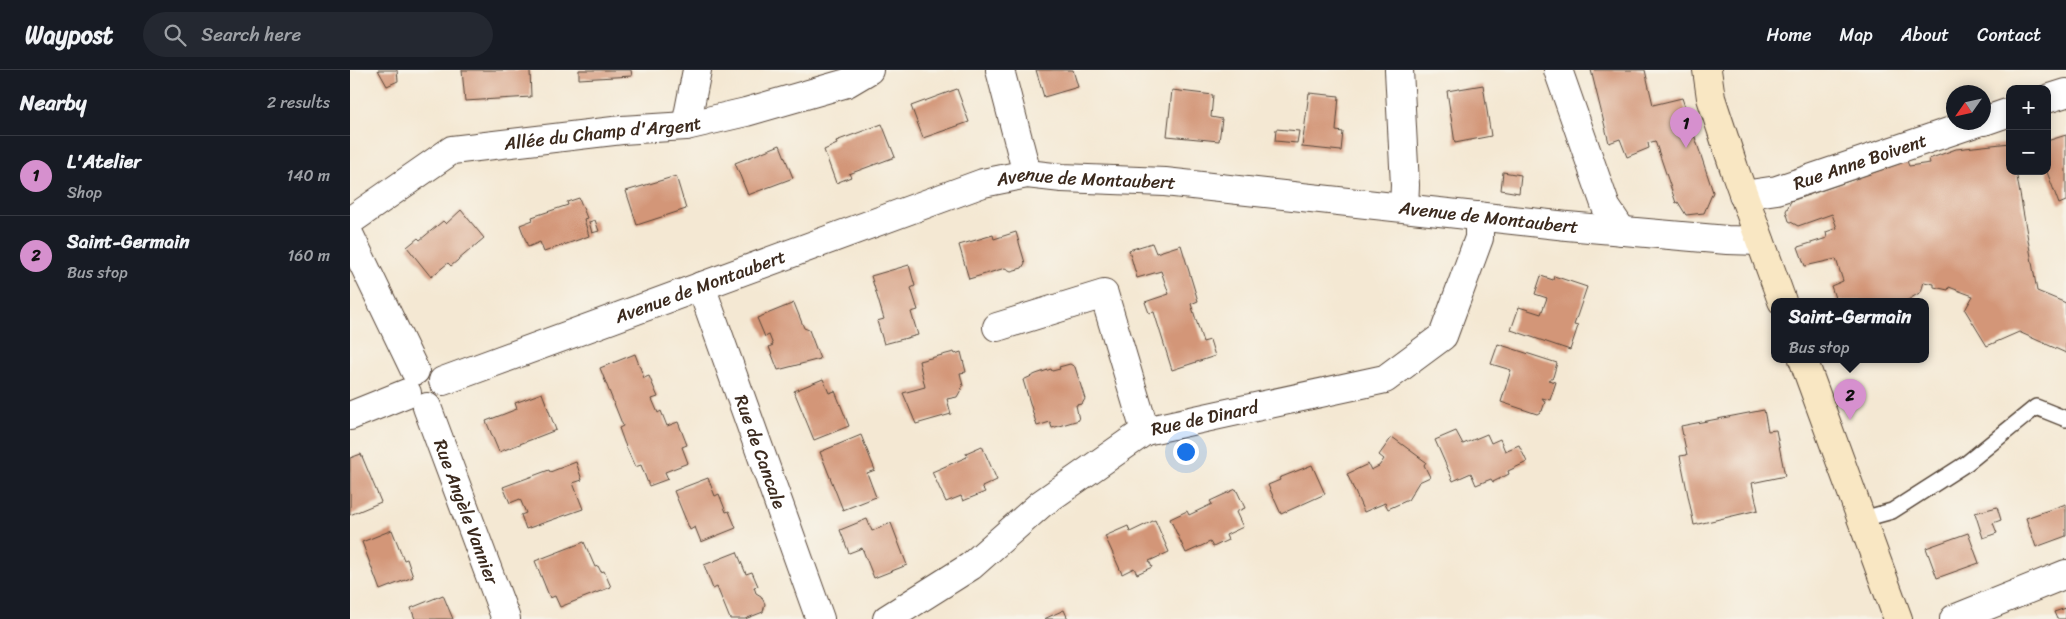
<!DOCTYPE html>
<meta charset="utf-8">
<style>
:root{--surface:#171b24;--page:#242831;--text:#f1f3f6;--muted:#9ea1a6;--line:#363941;--accent:#d690ce}
body{margin:0;font-family:Sriracha,sans-serif;background:var(--page);color:var(--text)}
.controls{position:absolute;right:15px;top:15px;display:grid;overflow:hidden;border-radius:10px;box-shadow:0 2px 12px #0003}
.controls button{width:45px;height:45px;display:grid;place-items:center;padding:0;border:0;border-bottom:1px solid var(--line);background:var(--surface);color:var(--text);font:25px sans-serif}
.compass{position:absolute;left:1596px;top:15px;width:45px;height:45px;border-radius:50%;background:var(--surface);box-shadow:0 2px 12px #0003;rotate:236deg}
.you{position:absolute;left:835px;top:381px;width:18px;height:18px;margin:-12px;border:4px solid #fff;border-radius:50%;background:#1a73e8;box-shadow:0 0 0 8px #1a73e833}
.badge{display:grid;place-items:center;width:32px;height:32px;border-radius:50%;background:var(--accent);color:#111;font-size:16px;font-weight:700}
.pin{position:absolute;translate:-50% -41px;filter:drop-shadow(0 1px 2px #0008)}
.pin::after{content:'';position:absolute;top:26px;width:18px;height:15px;background:inherit;clip-path:polygon(0 0,100% 0,50% 100%)}
.popup{position:absolute;left:1421px;top:228px;width:158px;height:65px;box-sizing:border-box;display:grid;place-content:center;border-radius:10px;background:var(--surface);filter:drop-shadow(0 1px 4px #0005);font-size:16px;white-space:nowrap;color:var(--muted)}
.popup b{font-size:19px;color:var(--text)}
.popup::after{content:'';position:absolute;left:50%;top:100%;margin-left:-10px;border:10px solid transparent;border-top-color:var(--surface)}
.list{margin:0;padding:0;list-style:none}
h2{display:flex;justify-content:space-between;align-items:center;height:65px;margin:0;padding:0 20px;font-size:21px}
h2 small{font-size:16px;font-weight:400;color:var(--muted)}
.list li{display:grid;grid-template-columns:32px 1fr auto;gap:15px;align-items:center;box-sizing:border-box;height:80px;padding:0 20px;border-top:1px solid var(--line)}
.list b{display:block;font-size:19px;white-space:nowrap}
.list p{margin:0;font-size:16px;white-space:nowrap;color:var(--muted)}
.list em{font-size:16px;font-style:normal;color:var(--muted)}
.icon{flex:none;width:28px;height:28px;fill:none;stroke:currentColor;stroke-width:2;stroke-linecap:round;stroke-linejoin:round}
.map{position:relative;flex:none;width:1716px;height:549px;overflow:hidden}
header{display:flex;align-items:center;gap:30px;box-sizing:border-box;height:70px;padding:0 25px;background:var(--surface);border-bottom:1px solid var(--line)}
header strong{font-size:24px}
nav{display:flex;gap:28px;margin-inline-start:auto;font-size:18px}
.search{width:350px;height:45px;background:var(--page);display:flex;align-items:center;gap:12px;box-sizing:border-box;padding:0 18px;border-radius:28px;color:var(--muted);font-size:19px}
main{display:flex}
aside{flex:1;background:var(--surface)}
.map>svg:first-child{display:block}
.building{fill:#d39678}
.lines{fill:none;stroke-linecap:round;stroke-linejoin:round}
.lane-casing{stroke:#574639;stroke-width:18}
.street-casing{stroke:#574639;stroke-width:30}
.secondary-casing{stroke:#574639;stroke-width:30}
.lane{stroke:#fff;stroke-width:15}
.street{stroke:#fff;stroke-width:28}
.secondary{stroke:#f9e7c3;stroke-width:28}
.labels{text-anchor:middle;stroke-width:4;stroke-linejoin:round;paint-order:stroke}
.street-label{font-size:18px;fill:#3b2a1e;stroke:#f7f3e8}
</style>
<header>
<strong>Waypost</strong>
<div class="search"><svg class="icon" aria-label="search" viewBox="0 0 24 24"><circle cx="10" cy="10" r="6"/><path d="M15 15l6 6"/></svg>Search here</div>
<nav><a>Home</a><a>Map</a><a>About</a><a>Contact</a></nav>
</header>
<main>
<aside>
<h2>Nearby<small>2 results</small></h2>
<ul class="list">
<li><span class="badge">1</span><div><b>L'Atelier</b><p>Shop</p></div><em>140 m</em></li>
<li><span class="badge">2</span><div><b>Saint-Germain</b><p>Bus stop</p></div><em>160 m</em></li>
</ul>
</aside>
<div class="map">
<svg width="1716" height="549" viewBox="0 0 1716 549">
<rect width="100%" height="100%" fill="#f7f3e8"/>
<filter id="ink" filterUnits="userSpaceOnUse"><feTurbulence type="fractalNoise" baseFrequency=".02" numOctaves="2"/><feDisplacementMap in="SourceGraphic" scale="10" xChannelSelector="R" yChannelSelector="G"/><feConvolveMatrix kernelMatrix="1 2 1 2 8 2 1 2 1" color-interpolation-filters="sRGB"/></filter>
<filter id="wash" filterUnits="userSpaceOnUse"><feTurbulence type="fractalNoise" baseFrequency=".0096" numOctaves="4" result="noise"/><feDisplacementMap in="SourceGraphic" scale="20" xChannelSelector="R" yChannelSelector="G"/><feGaussianBlur stdDeviation="1.12" result="paint"/><feColorMatrix in="noise" values="0 0 0 0 0 0 0 0 0 0 0 0 0 0 0 0 0 1.4 0 .05"/><feComposite in="paint" operator="in"/></filter>
<g filter="url(#wash)">
<rect width="100%" height="100%" fill="#f4e8d3"/>
<g id="blocks">
<path class="building" d="M28,0H47L48,11L37,16Z
M112,0H180L181,27L115,31Z
M229,0H281L282,6L229,9Z
M686,0H723L728,17L694,27Z
M1241,0H1295L1303,35L1332,28L1363,122L1354,143L1336,145L1328,132L1326,133L1305,71L1298,73L1299,78L1277,87L1270,69L1259,73Z
M1133,15L1141,66L1105,73L1097,21Z
M607,19L619,52L573,68L561,36Z
M822,20L863,25L861,47L872,49L869,71L817,66Z
M959,23L989,26L986,61L993,62L991,81L952,77Z
M532,54L545,87L499,104L501,107L486,113L474,80L487,74L486,71Z
M926,59L949,61L947,73L925,71Z
M1716,65V131L1709,134L1697,102V71Z
M1660,73V101H1666L1687,221L1716,233V283L1669,262L1637,276L1615,240L1623,226L1599,217L1598,220L1584,217V214L1574,212L1571,222L1556,231H1486L1481,216L1493,211L1486,189L1455,196L1448,177L1477,168L1476,162L1487,158L1482,144L1448,156L1439,151L1436,141L1441,131L1557,91L1559,96L1580,93L1579,89L1606,79Z
M430,75L443,108L398,125L385,93Z
M1153,102L1171,105L1169,123L1151,120Z
M326,106L336,139L287,155L276,121Z
M229,128L237,148L234,149L239,166L194,182L190,172L178,177L170,155L183,150L182,147L218,135L217,132Z
M111,140L134,168L101,196L98,193L81,207L57,177L68,168L70,170L93,151L96,154Z
M245,150L249,161L242,163L239,152Z
M666,162L675,193L672,198L661,201L655,198L619,209L609,175L643,165L644,169Z
M802,173L806,183L831,175L848,231L841,234L853,272L860,270L865,286L822,300L804,242L799,243L795,232L819,224L811,201L787,208L779,180Z
M559,195L565,216L561,218L568,240L561,242L568,265L534,274L527,251L534,249L521,206Z
M1191,206L1203,210L1204,206L1237,217L1224,255L1228,256L1220,280L1161,260L1169,237L1191,244L1197,228L1185,224Z
M444,233L454,258L459,260L470,289L428,300L419,277L423,275L419,265L415,267L407,248Z
M1148,274L1207,293L1203,307L1198,310L1206,312L1200,330L1192,328L1195,332L1192,341L1187,344L1151,332L1161,300L1141,294Z
M604,282L605,284L611,282L616,302L610,303L613,316L607,327L597,329L601,344L566,354L553,323L575,317L569,291Z
M285,284L294,308L299,306L308,327L302,329L308,343L311,341L317,356L328,352L337,375L332,377L338,393L315,402L318,409L299,416L291,395L285,397L274,372L269,358L273,356L250,298Z
M720,294L725,297L735,329L732,334L726,335L729,350L702,358L700,352L687,356L673,310L686,304L701,299L702,301L710,299L709,297Z
M473,309L479,323L485,321L499,356L464,370L444,321Z
M192,323L206,360L149,382L136,351L167,339L165,333Z
M1414,340L1418,361L1426,360L1435,406L1402,413L1408,440L1344,455L1330,386L1337,385L1331,356Z
M1106,361L1113,374L1137,364L1141,373L1150,369L1155,381L1169,375L1177,392L1158,401L1159,404L1143,412L1141,409L1126,415L1121,403L1103,411L1085,370Z
M511,365L525,400L517,403L526,427L493,440L470,382Z
M1042,367L1076,392L1074,395L1080,407L1069,412L1058,430L1038,439L1035,433L1014,442L997,404L1018,394L1021,400L1029,396L1034,389L1029,385Z
M632,376L647,410L632,417L635,422L613,431L611,426L596,432L582,402L617,387L616,383Z
M11,384L31,432L0,445V388Z
M226,392L232,410L223,413L233,439L176,459L171,445L176,443L170,429L160,433L153,417L199,400L200,402Z
M962,395L975,424L931,444L918,415L930,410L929,408Z
M358,408L365,426L369,424L376,442L379,441L386,458L351,472L345,457L340,460L324,421Z
M886,419L895,438L886,442L893,457L876,465L878,470L863,477L860,472L836,483L820,449L837,441L839,445L862,434L860,431Z
M1716,434V466L1686,477L1676,448Z
M1647,437L1651,450L1643,453L1647,463L1633,468L1625,443Z
M517,449L522,461L541,453L557,495L524,508L512,478L499,483L490,460Z
M805,450L819,482L799,491L802,497L787,504L784,498L772,504L755,466L778,456L780,462Z
M42,460L54,490L57,489L63,507L30,520L12,472Z
M1618,463L1629,493L1587,508L1576,478Z
M234,472L245,497L248,496L251,502L254,501L261,517L210,537L205,526L200,528L185,491Z
M387,482L396,504L402,502L408,516L404,517L406,523L411,526L415,534L413,542L395,549H380L367,517L363,519L354,495Z
M93,525L103,549H65L61,538Z
M1716,538V549H1707L1704,542Z
M714,540L718,549H694Z"/>
</g>
</g>
<g filter="url(#ink)">
<use href="#blocks" fill-opacity="0" stroke="#574639" stroke-width="1"/>
<g class="lines">
<g class="lane-casing">
<path id="lane" d="M1513,449L1542,441L1617,393L1686,337L1716,349"/>
</g>
<g class="street-casing">
<g id="street">
<path d="M650,0L677,104"/>
<path d="M1049,0L1055,115L1054,137"/>
<path d="M1208,0L1256,137L1272,161"/>
<path d="M1697,29L1716,23"/>
<path d="M1634,51L1660,42"/>
<path d="M336,56L347,0"/>
<path id="s1" d="M1393,125L1427,120L1628,52"/>
<path id="s2" d="M0,151L102,80L272,60L336,56L396,42L497,13L519,0"/>
<path d="M0,166L65,301"/>
<path id="s3" d="M351,216L470,549"/>
<path d="M647,257L754,224L795,361"/>
<path id="s4" d="M93,311L633,113L677,104L712,108L815,112L1217,156L1377,170L1410,171"/>
<path id="s5" d="M77,337L156,549"/>
<path d="M0,346L57,323"/>
<path id="s6" d="M537,549L621,496L691,434L795,361L1035,309L1093,266L1129,168V146"/>
<path d="M1604,549L1716,504"/>
</g>
</g>
<g class="secondary-casing">
<path id="secondary" d="M1357,0L1361,28L1384,98L1432,231
M1453,289L1548,549"/>
</g>
<use href="#lane" class="lane"/>
<use href="#street" class="street"/>
<use href="#secondary" class="secondary"/>
</g>
</g>
<g class="labels">
<g class="street-label">
<text dy="6" stroke="none"><textPath href="#s2" startOffset="276">Allée du Champ d'Argent</textPath></text>
<text dy="6" stroke="none"><textPath href="#s1" startOffset="122">Rue Anne Boivent</textPath></text>
<text dy="6" stroke="none"><textPath href="#s4" startOffset="679">Avenue de Montaubert</textPath></text>
<text dy="6" stroke="none"><textPath href="#s4" startOffset="1084">Avenue de Montaubert</textPath></text>
<text dy="6" stroke="none"><textPath href="#s4" startOffset="274">Avenue de Montaubert</textPath></text>
<text dy="6" stroke="none"><textPath href="#s6" startOffset="381">Rue de Dinard</textPath></text>
<text dy="6" stroke="none"><textPath href="#s3" startOffset="176">Rue de Cancale</textPath></text>
<text dy="6" stroke="none"><textPath href="#s5" startOffset="112">Rue Angèle Vannier</textPath></text>
</g>
</g>
</svg>
<div class="controls">
<button>+</button>
<button>−</button>
</div>
<svg class="compass" viewBox="-18 -18 36 36"><path d="M0-13l5 13h-10z" fill="#e53935"/><path d="M0 13l5-13h-10z" fill="#9ea1a6"/></svg>
<div class="you"></div>
<div class="pin badge" style="left:1336px;top:78px">1</div>
<div class="pin badge" style="left:1500px;top:350px">2</div>
<div class="popup"><b>Saint-Germain</b>Bus stop</div>
</div>
</main>
